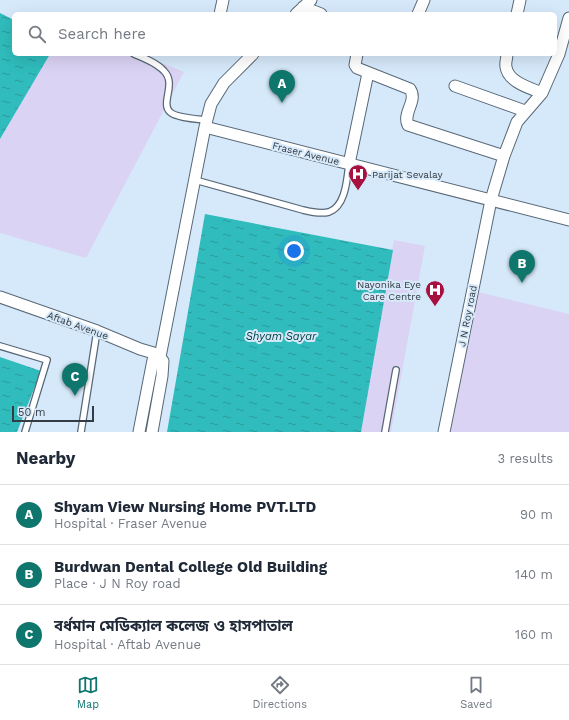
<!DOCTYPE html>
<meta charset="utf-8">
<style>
:root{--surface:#fff;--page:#f2f2f3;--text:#1f2937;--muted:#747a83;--line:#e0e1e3;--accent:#0f766e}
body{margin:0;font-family:"Work Sans","Noto Sans Bengali",sans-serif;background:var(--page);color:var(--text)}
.scale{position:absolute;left:12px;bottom:10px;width:82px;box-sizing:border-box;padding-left:4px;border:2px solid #343b42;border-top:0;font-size:11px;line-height:14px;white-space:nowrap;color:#343b42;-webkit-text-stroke:3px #d6e9fa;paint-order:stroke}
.you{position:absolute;left:294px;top:251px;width:14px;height:14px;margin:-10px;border:3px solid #fff;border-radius:50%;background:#1a73e8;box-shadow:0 0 0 6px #1a73e833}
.badge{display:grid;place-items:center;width:26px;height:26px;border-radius:50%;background:var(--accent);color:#fff;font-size:13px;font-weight:700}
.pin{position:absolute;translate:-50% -33px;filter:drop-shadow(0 1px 2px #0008)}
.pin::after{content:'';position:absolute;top:21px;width:14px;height:12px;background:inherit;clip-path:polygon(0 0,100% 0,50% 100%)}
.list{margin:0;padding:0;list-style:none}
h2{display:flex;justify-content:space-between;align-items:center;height:52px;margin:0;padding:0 16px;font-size:17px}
h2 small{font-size:13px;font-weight:400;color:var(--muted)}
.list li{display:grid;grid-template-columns:26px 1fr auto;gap:12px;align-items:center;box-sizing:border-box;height:60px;padding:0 16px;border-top:1px solid var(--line)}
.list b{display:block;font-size:15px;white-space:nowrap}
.list p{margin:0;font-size:13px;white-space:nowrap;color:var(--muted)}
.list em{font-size:13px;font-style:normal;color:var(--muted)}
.icon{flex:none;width:22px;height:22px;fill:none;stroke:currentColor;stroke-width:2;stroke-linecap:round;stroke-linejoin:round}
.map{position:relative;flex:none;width:569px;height:432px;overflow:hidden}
.search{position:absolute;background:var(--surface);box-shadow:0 4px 16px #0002;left:12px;right:12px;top:12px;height:44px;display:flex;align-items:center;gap:10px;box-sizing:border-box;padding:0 14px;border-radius:6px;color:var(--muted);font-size:15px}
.sheet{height:232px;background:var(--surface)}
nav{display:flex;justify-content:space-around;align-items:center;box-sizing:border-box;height:56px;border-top:1px solid var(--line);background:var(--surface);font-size:11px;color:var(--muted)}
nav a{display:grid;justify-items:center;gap:2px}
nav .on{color:var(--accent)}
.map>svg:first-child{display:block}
.park{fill:#dbd3f4}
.water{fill:url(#water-ripples)}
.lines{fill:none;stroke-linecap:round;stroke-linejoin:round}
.service-casing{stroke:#586877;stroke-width:8}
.minor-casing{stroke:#586877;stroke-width:13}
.service{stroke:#fff;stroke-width:5.5}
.minor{stroke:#fff;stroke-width:11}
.labels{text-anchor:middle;stroke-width:4;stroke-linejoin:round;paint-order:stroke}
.street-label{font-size:10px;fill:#343b42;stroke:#d6e9fa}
.poi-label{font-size:10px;fill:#343b42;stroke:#d6e9fa;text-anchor:start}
.water-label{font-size:11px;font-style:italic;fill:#004040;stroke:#d6e9fa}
</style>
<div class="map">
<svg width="569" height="432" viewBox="0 0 569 432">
<defs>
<pattern id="water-ripples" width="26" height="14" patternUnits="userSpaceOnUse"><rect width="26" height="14" fill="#30bcbc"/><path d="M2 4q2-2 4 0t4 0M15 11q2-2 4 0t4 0" fill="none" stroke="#2a9a9a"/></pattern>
</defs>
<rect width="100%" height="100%" fill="#d6e9fa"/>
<path class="park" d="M44,54H140L184,72L86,258L0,233V124Z
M394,240L425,246L391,432H355Z
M478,292L569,314V432H450Z"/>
<path class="water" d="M0,13L14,20V54H50L0,139Z
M205,214L393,250L361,432H167Z
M0,357L41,371L17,432H0Z"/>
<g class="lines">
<g class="service-casing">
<path id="service" d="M134,54C144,58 157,63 164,71C177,84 160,103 170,112C176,118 198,119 206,120
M195,180L303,210C311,212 321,214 329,212C346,206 347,178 349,164
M0,346L47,360L25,432
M81,432L97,331
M385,432L396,370"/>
</g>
<g class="minor-casing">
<path id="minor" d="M303,7L321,14
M220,14L223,0
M296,14L311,0
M418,14L424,0
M517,14L520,0
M357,54L355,65L357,68L410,89C418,101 402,113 408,125L504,156
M507,54C507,58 505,63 506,67C508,82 530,88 542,93
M455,86L525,111
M205,127L569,220
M349,164L368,73
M0,297L97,331L140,349L157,354
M160,357L205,127L211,104L224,83L253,54
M139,432L153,360L157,354L163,361L162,376L152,432
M444,432L491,200L504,156L517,122L542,93L559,54L569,18"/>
</g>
<use href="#service" class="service"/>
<use href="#minor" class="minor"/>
</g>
<defs>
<g id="hospital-pin" transform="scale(1)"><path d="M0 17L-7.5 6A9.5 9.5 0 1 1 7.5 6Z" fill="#a7103f" stroke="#d6e9fa"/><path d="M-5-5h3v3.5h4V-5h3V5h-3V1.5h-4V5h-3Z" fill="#fff"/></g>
</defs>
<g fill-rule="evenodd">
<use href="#hospital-pin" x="358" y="174"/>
<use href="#hospital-pin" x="435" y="290"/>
</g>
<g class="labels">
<g class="street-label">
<text transform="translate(306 153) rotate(14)" y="4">Fraser Avenue</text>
<text transform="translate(467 316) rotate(-79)" y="4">J N Roy road</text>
<text transform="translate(78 325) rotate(20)" y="4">Aftab Avenue</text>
</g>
<g class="poi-label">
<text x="372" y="178">Parijat Sevalay</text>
<text x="421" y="288" text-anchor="end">Nayonika Eye<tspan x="421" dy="12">Care Centre</tspan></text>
</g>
<g class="water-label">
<text x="281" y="340">Shyam Sayar</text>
</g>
</g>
</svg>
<div class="scale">50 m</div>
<div class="you"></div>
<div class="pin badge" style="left:282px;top:103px">A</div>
<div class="pin badge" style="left:522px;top:283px">B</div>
<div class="pin badge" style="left:75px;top:396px">C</div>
<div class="search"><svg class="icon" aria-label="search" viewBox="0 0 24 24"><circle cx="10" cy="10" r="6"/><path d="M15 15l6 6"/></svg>Search here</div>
</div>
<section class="sheet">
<h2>Nearby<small>3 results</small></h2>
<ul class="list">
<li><span class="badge">A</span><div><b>Shyam View Nursing Home PVT.LTD</b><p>Hospital · Fraser Avenue</p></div><em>90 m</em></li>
<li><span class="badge">B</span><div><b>Burdwan Dental College Old Building</b><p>Place · J N Roy road</p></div><em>140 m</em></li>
<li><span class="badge">C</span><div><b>বর্ধমান মেডিক্যাল কলেজ ও হাসপাতাল</b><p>Hospital · Aftab Avenue</p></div><em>160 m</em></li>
</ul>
</section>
<nav>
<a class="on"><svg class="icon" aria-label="map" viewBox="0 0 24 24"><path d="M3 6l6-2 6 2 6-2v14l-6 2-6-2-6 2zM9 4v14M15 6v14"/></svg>Map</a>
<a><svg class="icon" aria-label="directions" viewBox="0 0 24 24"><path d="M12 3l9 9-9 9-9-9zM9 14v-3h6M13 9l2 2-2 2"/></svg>Directions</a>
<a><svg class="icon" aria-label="saved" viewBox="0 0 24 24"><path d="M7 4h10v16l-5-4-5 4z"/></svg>Saved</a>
</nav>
